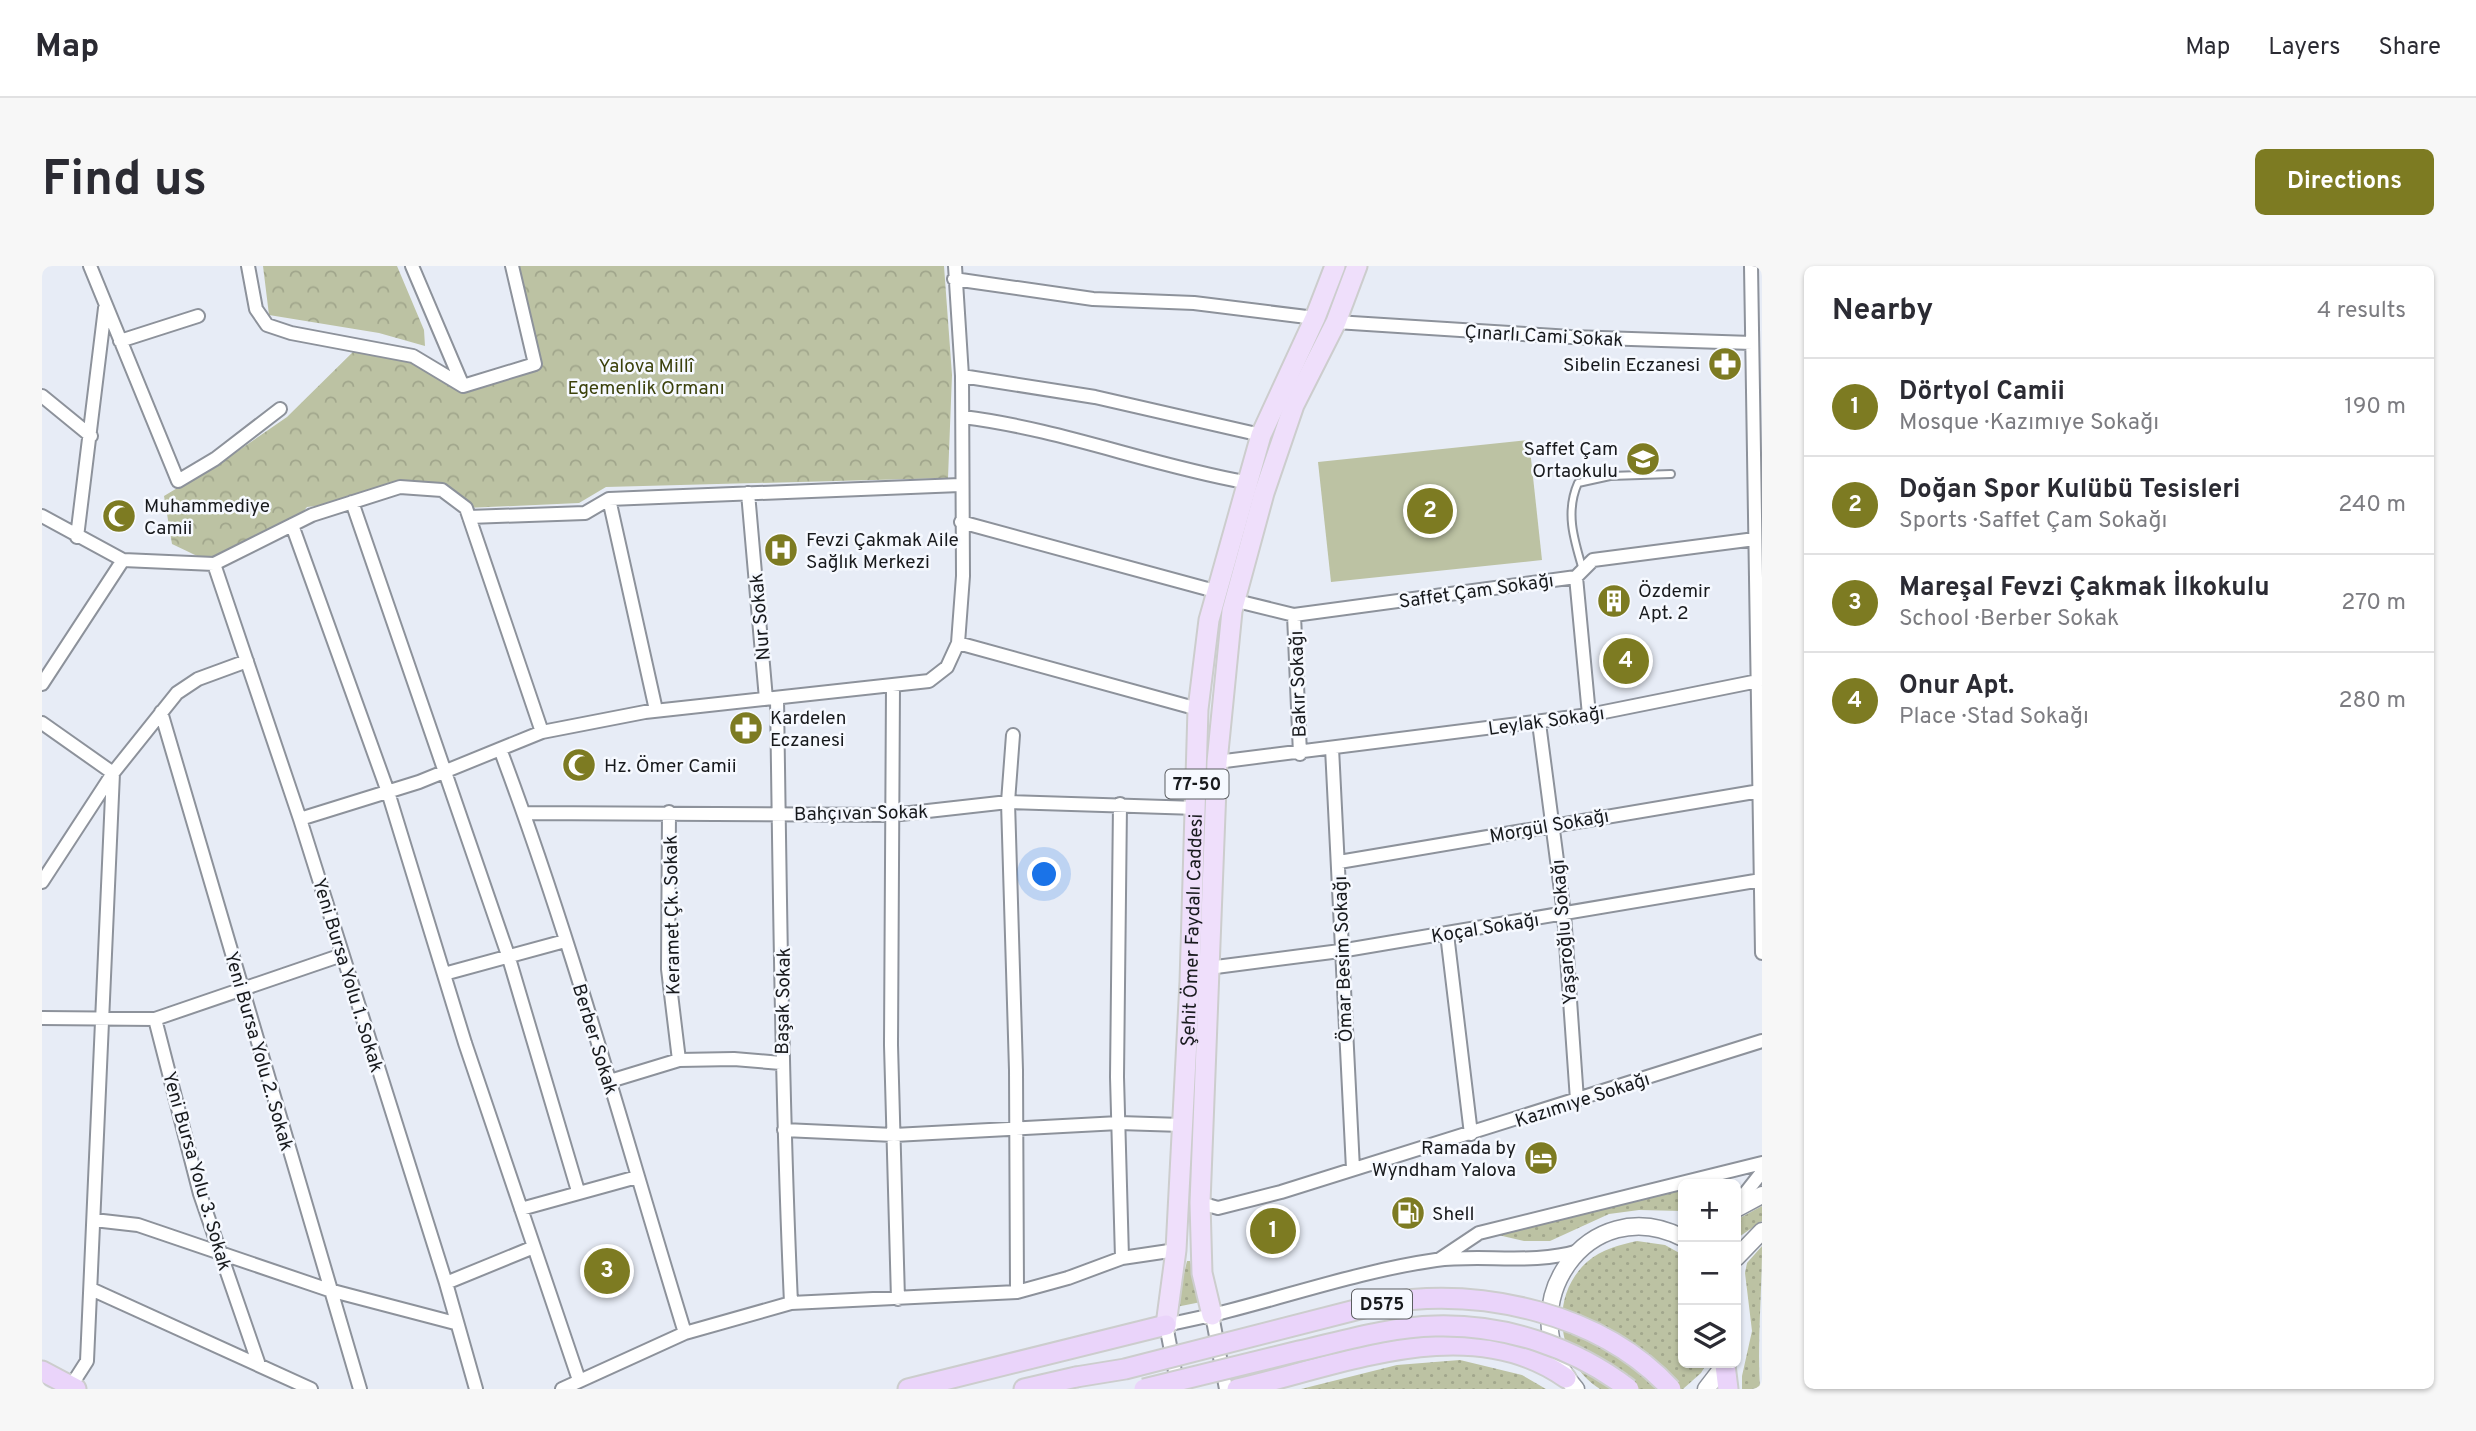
<!DOCTYPE html>
<meta charset="utf-8">
<style>
:root{--surface:#fff;--page:#f7f7f7;--text:#2b2b33;--muted:#7c7c81;--line:#e1e1e2;--accent:#7d7b22}
body{margin:0;font-family:Overpass,sans-serif;background:var(--page);color:var(--text)}
.controls{position:absolute;right:21px;bottom:21px;display:grid;overflow:hidden;border-radius:10px;box-shadow:0 2px 5px #0004}
.controls button{width:63px;height:63px;display:grid;place-items:center;padding:0;border:0;border-bottom:2px solid var(--line);background:var(--surface);color:var(--text);font:35px sans-serif}
.you{position:absolute;left:1003px;top:609px;width:24px;height:24px;margin:-18px;border:5px solid #fff;border-radius:50%;background:#1a73e8;box-shadow:0 0 0 10px #1a73e833}
.badge{display:grid;place-items:center;width:46px;height:46px;border-radius:50%;background:var(--accent);color:#fff;font-size:23px;font-weight:700}
.pin{position:absolute;translate:-50% -50%;border:4px solid #fff;box-shadow:0 2px 7px #0006}
.list{margin:0;padding:0;list-style:none}
h2{display:flex;justify-content:space-between;align-items:center;height:91px;margin:0;padding:0 28px;font-size:30px}
h2 small{font-size:23px;font-weight:400;color:var(--muted)}
.list li{display:grid;grid-template-columns:46px 1fr auto;gap:21px;align-items:center;box-sizing:border-box;height:98px;padding:0 28px;border-top:2px solid var(--line)}
.list b{display:block;font-size:26px;white-space:nowrap}
.list p{margin:0;font-size:23px;white-space:nowrap;color:var(--muted)}
.list em{font-size:23px;font-style:normal;color:var(--muted)}
.icon{flex:none;width:38px;height:38px;fill:none;stroke:currentColor;stroke-width:2;stroke-linecap:round;stroke-linejoin:round}
.map{position:relative;flex:none;width:1720px;height:1123px;overflow:hidden;border-radius:10px}
header{display:flex;align-items:center;gap:42px;box-sizing:border-box;height:98px;padding:0 35px;background:var(--surface);border-bottom:2px solid var(--line)}
header strong{font-size:33px}
nav{display:flex;gap:38px;margin-inline-start:auto;font-size:24px}
.intro{display:flex;align-items:center;justify-content:space-between;box-sizing:border-box;height:168px;padding:0 42px}
h1{margin:0;font-size:49px}
.button{padding:18px 32px;border-radius:10px;background:var(--accent);color:#fff;font-size:24px;font-weight:700}
main{display:flex;gap:42px;padding:0 42px}
aside{flex:1;background:var(--surface);border-radius:10px;box-shadow:0 2px 5px #0004}
.map>svg:first-child{display:block}
.grass{fill:url(#grass-dots)}
.park{fill:url(#park-crowns)}
.pitch{fill:#bcc2a3}
.lines{fill:none;stroke-linecap:round;stroke-linejoin:round}
.service-casing{stroke:#8d929b;stroke-width:10}
.minor-casing{stroke:#8d929b;stroke-width:16}
.tertiary-casing{stroke:#8d929b;stroke-width:19}
.primary-casing{stroke:#cccdcd;stroke-width:23}
.trunk-casing{stroke:#cccdcd;stroke-width:23}
.service{stroke:#fff;stroke-width:6}
.minor{stroke:#fff;stroke-width:12}
.tertiary{stroke:#fff;stroke-width:16}
.primary{stroke:#efdffb;stroke-width:19}
.trunk{stroke:#ead4fa;stroke-width:19}
.trunk-bridge-casing{stroke:#cccdcd;stroke-width:23;stroke-linecap:butt}
.trunk-bridge{stroke:#ead4fa;stroke-width:19}
.labels{text-anchor:middle;stroke-width:5;stroke-linejoin:round;paint-order:stroke}
.shield{fill:#f6f9ff;stroke:#5b5d61;stroke-width:2}
.shield-label{font-size:18px;font-weight:bold;fill:#181a1d}
.street-label{font-size:19px;fill:#181a1d;stroke:#f6f9ff}
.poi-label{font-size:19px;fill:#181a1d;stroke:#f6f9ff;text-anchor:start}
.park-label{font-size:19px;fill:#3b410b;stroke:#f6f9ff}
</style>
<header>
<strong>Map</strong>
<nav><a>Map</a><a>Layers</a><a>Share</a></nav>
</header>
<div class="intro"><h1>Find us</h1><a class="button">Directions</a></div>
<main>
<div class="map">
<svg width="1720" height="1123" viewBox="0 0 1720 1123">
<defs>
<pattern id="grass-dots" width="8" height="8" patternUnits="userSpaceOnUse" patternTransform="scale(1.75)"><rect width="8" height="8" fill="#bcc2a3"/><path d="M2 2h.1M6 6h.1" fill="none" stroke="#a1a68c" stroke-width="1.8" stroke-linecap="round"/></pattern>
<pattern id="park-crowns" width="20" height="18" patternUnits="userSpaceOnUse" patternTransform="scale(1.75)"><rect width="20" height="18" fill="#bcc2a3"/><path d="M2 6a3 3 0 1 1 6 0M12 15a3 3 0 1 1 6 0" fill="none" stroke="#a1a68c"/></pattern>
</defs>
<rect width="100%" height="100%" fill="#e7ecf6"/>
<path class="grass" d="M1641,924V945L1597,944L1567,948L1508,975H1482L1456,969Z
M1720,940V955L1694,973V954Z
M1595,975L1623,979L1641,989V1097H1665L1659,1107L1641,1123H1558C1515,1096 1506,1031 1545,996C1560,983 1577,979 1595,975Z
M1720,980C1720,1028 1715,1075 1718,1123H1700V1110L1710,1065L1703,1007L1705,997Z
M1145,995H1148L1159,1036L1134,1041Z
M1418,1094L1480,1109L1504,1123H1259L1355,1099Z"/>
<path class="park" d="M221,0H355L382,64L383,80L337,67L227,49Z
M470,0H902L910,109L906,212L564,221L537,237L424,242L400,224L358,221L310,236L265,241L250,259L172,298L130,278L122,230L187,191L245,151L318,79L371,90L421,120L492,99Z"/>
<path class="pitch" d="M1487,174L1500,294L1289,316L1276,196Z"/>
<g class="lines">
<g class="service-casing">
<path id="service" d="M1541,304C1532,274 1523,246 1536,217L1568,210L1629,208"/>
</g>
<g class="minor-casing">
<path id="minor" d="M48,0L136,215L173,193L238,143
M206,0L214,43L225,59L249,67L371,90L421,120L370,0
M1709,0L1720,687
M912,13L1051,33L1152,37L1273,52
M1294,56L1529,71L1710,77
M78,75L156,50
M920,110L1053,131L1219,169
M421,120L493,98L470,0
M0,130L49,170
M921,151C1018,163 1108,199 1203,216
M706,227L724,433
M567,233L614,444
M310,236L466,689L536,925
M0,250L81,294L172,298L270,249L358,221L400,224L424,242L500,466
M427,251L543,247L567,233L918,219
M919,256L1173,325
M250,259L346,526L423,777L537,1114
M35,271L63,42
M172,298L258,553L404,1017L434,1123
M1534,311L1547,449
M1193,329L1199,336L1252,349L1534,311L1551,294L1713,273
M1252,349L1258,488
M916,377L1156,443
M0,418L81,294
M851,420L849,779L856,1033
M735,432C738,634 740,836 749,1037
M119,446L318,1123
M0,457L71,507L45,1095L29,1120
M1497,457L1522,648L1535,834
M971,469L966,536L974,804L975,1026
M1290,482L1311,903
M458,483C530,674 583,872 643,1067
M1175,496L1547,449L1716,415
M1078,538L1075,811L1080,992
M627,546L626,703L637,794
M482,547L850,549L966,536L1155,542
M258,553L377,516L500,466L603,446L887,415L905,401L916,377L921,310L920,110L913,0
M1297,596L1718,525
M0,616L71,507L135,427L156,413L205,395
M1405,668L1429,868
M1166,702L1298,685L1719,614
M402,708L523,675
M0,752L113,753L300,689
M113,753L158,928L216,1096
M568,815L637,794L692,793L739,797
M742,864L852,869L1077,857L1140,859
M1158,937L1176,942L1239,926L1720,775
M1694,939L1720,906
M479,943L595,911
M52,954L96,959L287,1024L413,1057
M1398,993L1437,967L1720,897
M404,1017L492,981
M49,1023L269,1123
M1170,1049C1244,1031 1318,1005 1394,994C1441,988 1491,999 1537,985
M1136,1121L1124,1059L1170,1049L1184,1123
M520,1123L643,1067L749,1037L975,1026L1026,1012L1080,992L1134,984"/>
</g>
<g class="tertiary-casing">
<path id="tertiary" d="M1694,943L1720,929
M1694,992L1720,965
M1534,1123C1463,1041 1547,923 1641,972
M1664,1123L1684,1097"/>
</g>
<g class="primary-casing">
<g id="primary">
<path d="M1170,1049L1160,1007L1158,937L1175,496L1190,345L1222,227L1252,139L1294,56L1315,0"/>
<path id="s1" d="M1124,1059L1134,984L1148,716L1156,443L1167,354L1219,169L1273,52L1293,0"/>
</g>
</g>
<g class="trunk-casing">
<path id="trunk" d="M1683,1099L1686,1123
M0,1105L34,1123
M866,1123L1124,1059
M982,1123L1034,1111
M1195,1123C1298,1100 1427,1043 1524,1112"/>
</g>
<use href="#service" class="service"/>
<use href="#minor" class="minor"/>
<use href="#tertiary" class="tertiary"/>
<use href="#primary" class="primary"/>
<use href="#trunk" class="trunk"/>
<g class="trunk-bridge-casing">
<path id="trunk-bridge" d="M1034,1111L1083,1103L1341,1037C1440,1021 1559,1047 1629,1123
M1102,1123C1154,1110 1206,1098 1257,1085C1301,1075 1348,1061 1393,1060C1463,1058 1532,1081 1587,1123"/>
</g>
<use href="#trunk-bridge" class="trunk-bridge"/>
</g>
<defs>
<g id="pharmacy-disc" transform="scale(1.75)"><circle r="9.5" fill="#7d7b22" stroke="#f6f9ff"/><path d="M-2-6h4v4h4v4h-4v4h-4v-4h-4v-4h4Z" fill="#fff"/></g>
<g id="school-disc" transform="scale(1.75)"><circle r="9.5" fill="#7d7b22" stroke="#f6f9ff"/><path d="M0-5L7-2L0 1L-7-2ZM-4 1L0 2.5L4 1V4Q0 6-4 4Z" fill="#fff"/></g>
<g id="mosque-disc" transform="scale(1.75)"><circle r="9.5" fill="#7d7b22" stroke="#f6f9ff"/><path d="M3.5-4.9A6 6 0 1 0 3.5 4.9A5 5 0 1 1 3.5-4.9Z" fill="#fff"/></g>
<g id="hospital-disc" transform="scale(1.75)"><circle r="9.5" fill="#7d7b22" stroke="#f6f9ff"/><path d="M-5-5h3v3.5h4V-5h3V5h-3V1.5h-4V5h-3Z" fill="#fff"/></g>
<g id="building-disc" transform="scale(1.75)"><circle r="9.5" fill="#7d7b22" stroke="#f6f9ff"/><path d="M-4-6H4V6H1V3H-1V6H-4ZM-2.5-4.3h1.7v1.8h-1.7ZM.8-4.3h1.7v1.8H.8ZM-2.5-1h1.7V.8h-1.7ZM.8-1h1.7V.8H.8Z" fill="#fff"/></g>
<g id="hotel-disc" transform="scale(1.75)"><circle r="9.5" fill="#7d7b22" stroke="#f6f9ff"/><path d="M-6-4.5h1.5V1H6V5H4.5V3h-9V5H-6ZM-4 0a1.8 1.8 0 1 1 3.6 0ZM.5 0V-2.5h3Q6-2.5 6 0Z" fill="#fff"/></g>
<g id="fuel-disc" transform="scale(1.75)"><circle r="9.5" fill="#7d7b22" stroke="#f6f9ff"/><path d="M-5.5-6h7V0h2V4h1.3V-2.5L3-4.5l.8-.8L6-3V5H2.5V1h-1V6h-7ZM-4.2-4.7v3.2H.2V-4.7Z" fill="#fff"/></g>
</defs>
<g fill-rule="evenodd">
<use href="#pharmacy-disc" x="1683" y="98"/>
<use href="#school-disc" x="1601" y="193"/>
<use href="#mosque-disc" x="77" y="250"/>
<use href="#hospital-disc" x="739" y="284"/>
<use href="#building-disc" x="1572" y="335"/>
<use href="#pharmacy-disc" x="704" y="462"/>
<use href="#mosque-disc" x="537" y="499"/>
<use href="#hotel-disc" x="1499" y="892"/>
<use href="#fuel-disc" x="1366" y="947"/>
</g>
<g class="labels">
<g class="shield">
<rect x="1123.5" y="503.5" width="63" height="29" rx="5"/>
<rect x="1310" y="1023.5" width="60" height="29" rx="5"/>
</g>
<g class="shield-label">
<text x="1155" y="524">77-50</text>
<text x="1340" y="1044">D575</text>
</g>
<g class="street-label">
<text transform="translate(1502 69) rotate(3)" y="7">Çınarlı Cami Sokak</text>
<text transform="translate(1434 324) rotate(-8)" y="7">Saffet Çam Sokağı</text>
<text transform="translate(717 351) rotate(-95)" y="7">Nur Sokak</text>
<text transform="translate(1255 418) rotate(-92)" y="7">Bakır Sokağı</text>
<text transform="translate(1504 454) rotate(-8)" y="7">Leylak Sokağı</text>
<text transform="translate(819 546) rotate(-1)" y="7">Bahçıvan Sokak</text>
<text transform="translate(1507 559) rotate(-10)" y="7">Morgül Sokağı</text>
<text transform="translate(629 649) rotate(-91)" y="7">Keramet Çk. Sokak</text>
<text transform="translate(1443 661) rotate(-9)" y="7">Koçal Sokağı</text>
<text dy="7" stroke="none"><textPath href="#s1" startOffset="396">Şehit Ömer Faydalı Caddesi</textPath></text>
<text transform="translate(1521 666) rotate(-95)" y="7">Yaşaroğlu Sokağı</text>
<text transform="translate(1300 693) rotate(-92)" y="7">Ömar Besim Sokağı</text>
<text transform="translate(307 709) rotate(73)" y="7">Yeni Bursa Yolu 1. Sokak</text>
<text transform="translate(740 735) rotate(-89)" y="7">Başak Sokak</text>
<text transform="translate(554 773) rotate(73)" y="7">Berber Sokak</text>
<text transform="translate(218 785) rotate(74)" y="7">Yeni Bursa Yolu 2. Sokak</text>
<text transform="translate(1540 833) rotate(-18)" y="7">Kazımıye Sokağı</text>
<text transform="translate(156 905) rotate(74)" y="7">Yeni Bursa Yolu 3. Sokak</text>
</g>
<g class="poi-label">
<text x="1658" y="105" text-anchor="end">Sibelin Eczanesi</text>
<text x="1576" y="189" text-anchor="end">Saffet Çam<tspan x="1576" dy="22">Ortaokulu</tspan></text>
<text x="102" y="246">Muhammediye<tspan x="102" dy="22">Camii</tspan></text>
<text x="764" y="280">Fevzi Çakmak Aile<tspan x="764" dy="22">Sağlık Merkezi</tspan></text>
<text x="1596" y="331">Özdemir<tspan x="1596" dy="22">Apt. 2</tspan></text>
<text x="728" y="458">Kardelen<tspan x="728" dy="22">Eczanesi</tspan></text>
<text x="562" y="506">Hz. Ömer Camii</text>
<text x="1474" y="888" text-anchor="end">Ramada by<tspan x="1474" dy="22">Wyndham Yalova</tspan></text>
<text x="1390" y="954">Shell</text>
</g>
<g class="park-label">
<text x="604" y="106">Yalova Millî<tspan x="604" dy="22">Egemenlik Ormanı</tspan></text>
</g>
</g>
</svg>
<div class="controls">
<button>+</button>
<button>−</button>
<button><svg class="icon" aria-label="layers" viewBox="0 0 24 24"><path d="M12 4l9 5-9 5-9-5zM3 14l9 5 9-5"/></svg></button>
</div>
<div class="you"></div>
<div class="pin badge" style="left:1231px;top:965px">1</div>
<div class="pin badge" style="left:1388px;top:245px">2</div>
<div class="pin badge" style="left:565px;top:1005px">3</div>
<div class="pin badge" style="left:1584px;top:395px">4</div>
</div>
<aside>
<h2>Nearby<small>4 results</small></h2>
<ul class="list">
<li><span class="badge">1</span><div><b>Dörtyol Camii</b><p>Mosque · Kazımıye Sokağı</p></div><em>190 m</em></li>
<li><span class="badge">2</span><div><b>Doğan Spor Kulübü Tesisleri</b><p>Sports · Saffet Çam Sokağı</p></div><em>240 m</em></li>
<li><span class="badge">3</span><div><b>Mareşal Fevzi Çakmak İlkokulu</b><p>School · Berber Sokak</p></div><em>270 m</em></li>
<li><span class="badge">4</span><div><b>Onur Apt.</b><p>Place · Stad Sokağı</p></div><em>280 m</em></li>
</ul>
</aside>
</main>
